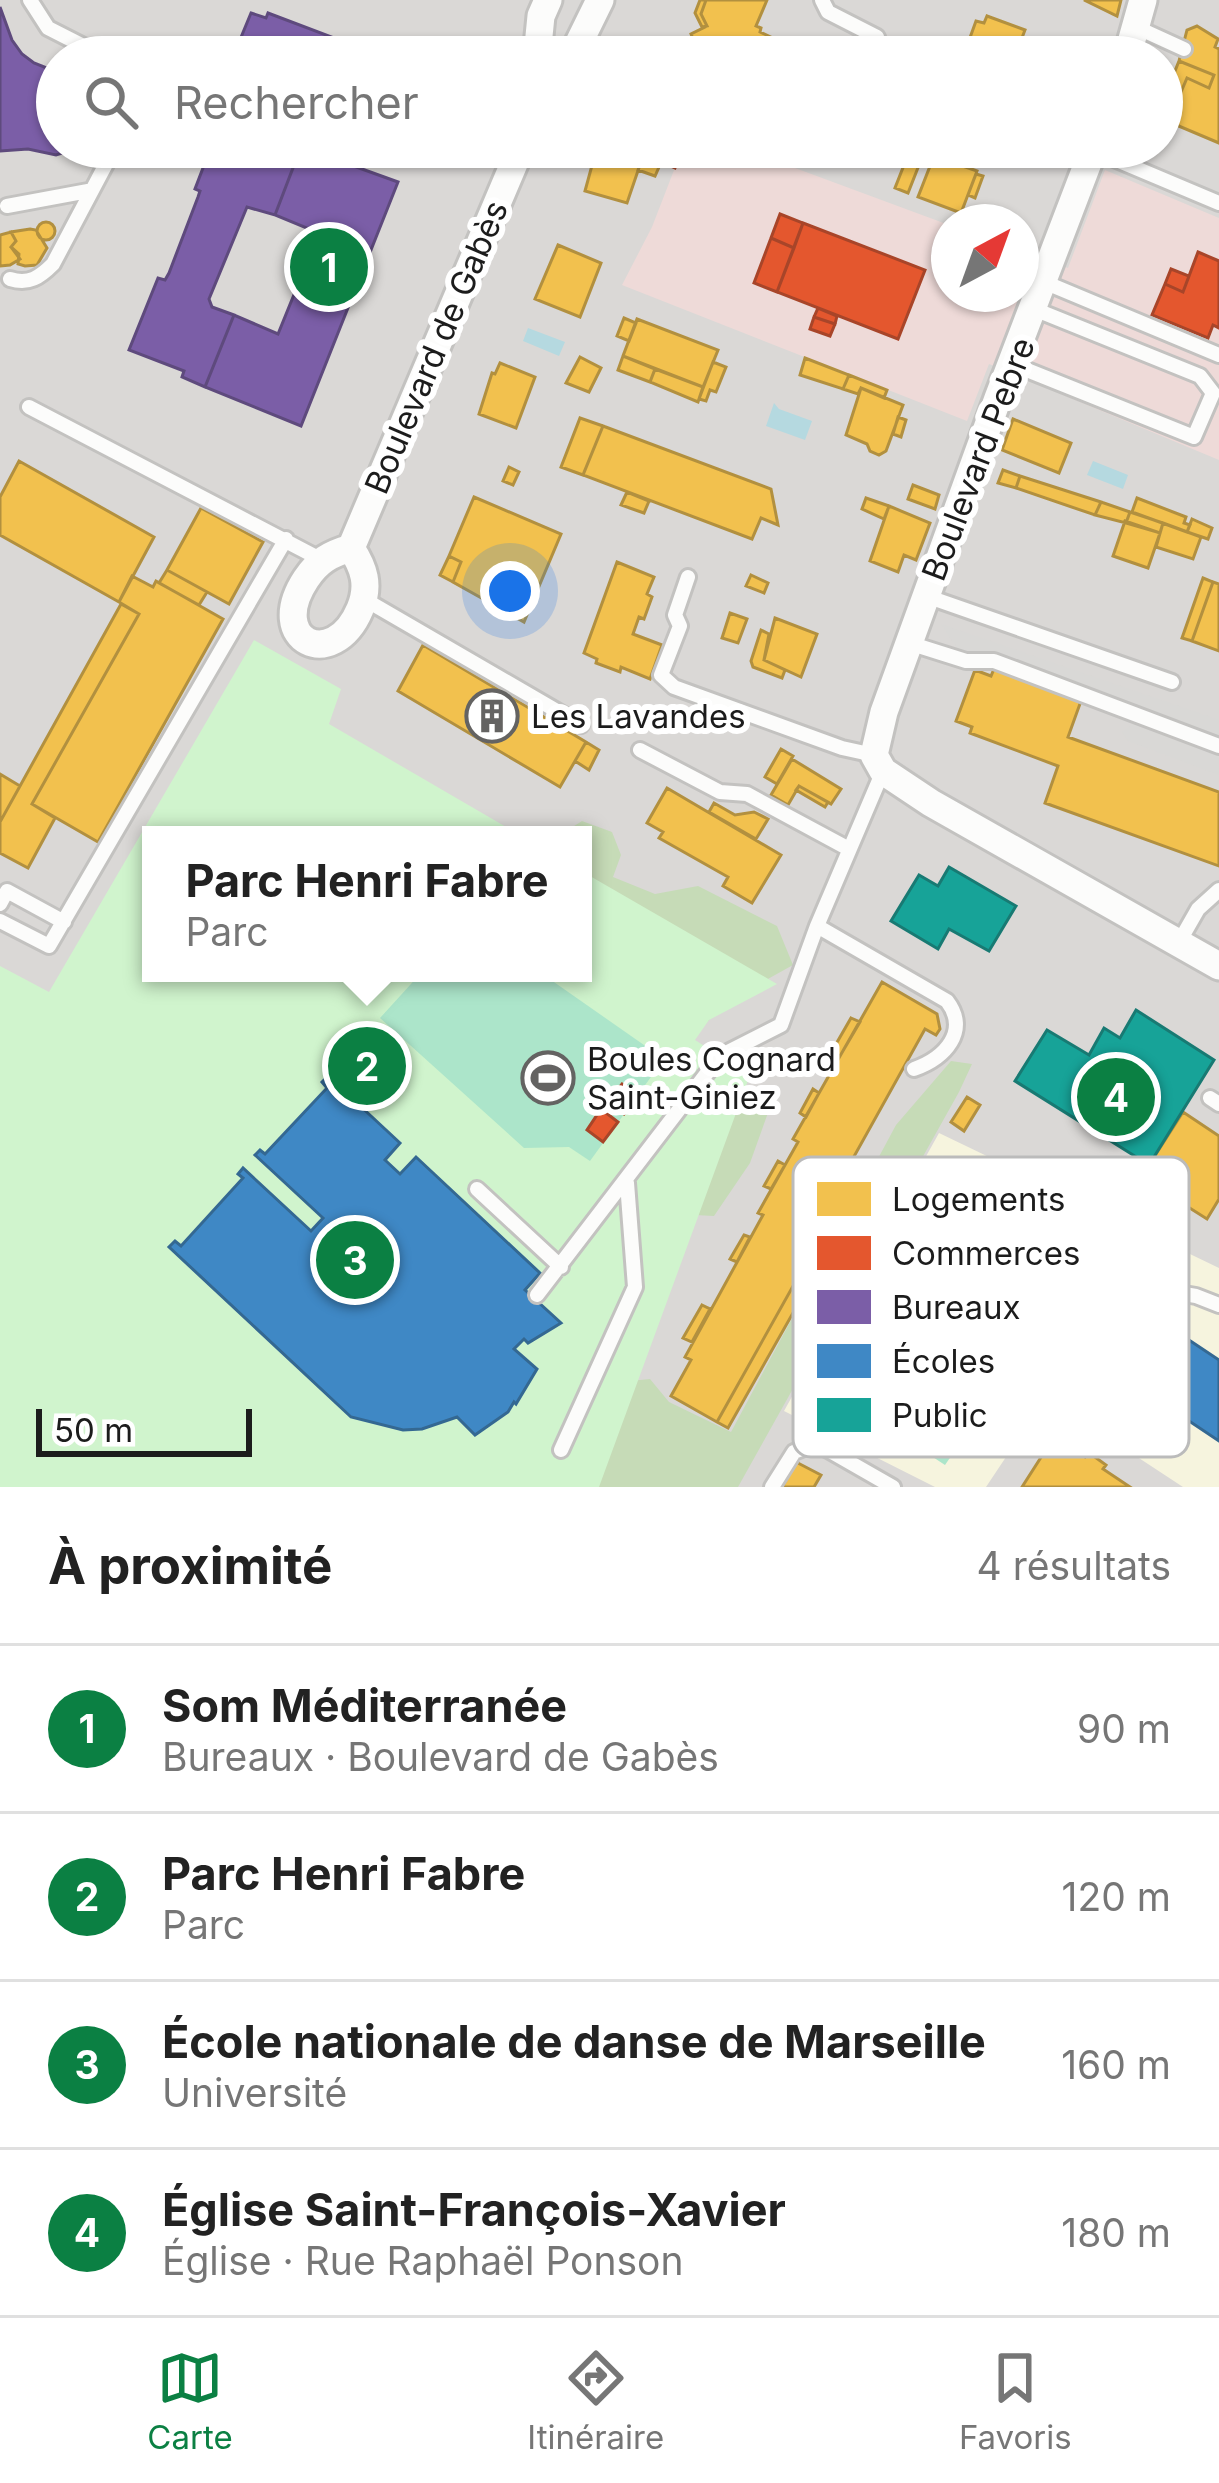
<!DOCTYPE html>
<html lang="fr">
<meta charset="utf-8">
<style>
:root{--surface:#fff;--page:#f6f6f6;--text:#222;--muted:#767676;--line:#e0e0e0;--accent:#0b8043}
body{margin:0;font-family:Inter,sans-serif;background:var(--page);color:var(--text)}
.compass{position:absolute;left:931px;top:204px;width:108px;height:108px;border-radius:50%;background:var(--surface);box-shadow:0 3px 9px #0004;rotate:41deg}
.scale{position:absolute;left:36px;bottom:30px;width:216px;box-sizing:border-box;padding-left:12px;border:6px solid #1c1c1c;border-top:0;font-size:33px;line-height:42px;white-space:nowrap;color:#1c1c1c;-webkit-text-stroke:9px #fff;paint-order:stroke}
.you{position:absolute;left:510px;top:591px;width:42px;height:42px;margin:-30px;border:9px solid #fff;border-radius:50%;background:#1a73e8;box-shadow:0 0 0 18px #1a73e833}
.badge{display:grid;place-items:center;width:78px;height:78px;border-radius:50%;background:var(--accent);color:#fff;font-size:39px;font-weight:700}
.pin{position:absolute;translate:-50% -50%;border:6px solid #fff;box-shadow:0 3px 12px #0006}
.popup{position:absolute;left:142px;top:826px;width:450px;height:156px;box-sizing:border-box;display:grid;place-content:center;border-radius:0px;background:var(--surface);filter:drop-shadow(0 3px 9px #0005);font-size:39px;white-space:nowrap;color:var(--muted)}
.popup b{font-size:45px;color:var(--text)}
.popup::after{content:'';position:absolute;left:50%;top:100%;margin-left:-24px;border:24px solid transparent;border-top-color:var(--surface)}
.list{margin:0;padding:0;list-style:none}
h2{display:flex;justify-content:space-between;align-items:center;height:156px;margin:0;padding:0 48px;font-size:51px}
h2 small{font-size:39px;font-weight:400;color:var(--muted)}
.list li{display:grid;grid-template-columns:78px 1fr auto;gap:36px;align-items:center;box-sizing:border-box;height:168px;padding:0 48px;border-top:3px solid var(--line)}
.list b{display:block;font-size:45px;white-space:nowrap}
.list p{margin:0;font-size:39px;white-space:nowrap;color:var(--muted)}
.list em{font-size:39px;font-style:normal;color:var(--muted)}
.icon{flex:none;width:66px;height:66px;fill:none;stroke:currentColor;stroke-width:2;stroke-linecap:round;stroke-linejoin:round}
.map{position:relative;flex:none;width:1219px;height:1487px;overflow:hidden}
.search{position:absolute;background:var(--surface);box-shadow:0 3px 9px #0004;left:36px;right:36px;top:36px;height:132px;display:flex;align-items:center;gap:30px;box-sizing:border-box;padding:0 42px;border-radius:66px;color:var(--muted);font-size:45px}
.sheet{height:828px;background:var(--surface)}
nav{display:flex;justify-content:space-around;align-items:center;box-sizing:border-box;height:168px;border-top:3px solid var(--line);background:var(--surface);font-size:33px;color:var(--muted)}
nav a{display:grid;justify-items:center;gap:6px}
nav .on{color:var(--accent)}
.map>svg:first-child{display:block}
.residential{fill:#dad8d6;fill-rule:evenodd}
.commercial{fill:#eedad8}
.education{fill:#f6f4de}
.religious{fill:#d9d8d6}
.forest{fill:#c6dbb7}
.park{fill:#d0f4cd}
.pitch{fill:#ace5ca}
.water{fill:#b5d9e0}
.homes{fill:#f2c14e;stroke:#b2903f;stroke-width:3}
.shops{fill:#e4572e;stroke:#a84529;stroke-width:3}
.offices{fill:#7b5ea7;stroke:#5e4a7d;stroke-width:3}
.schools{fill:#3f88c5;stroke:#346892;stroke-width:3}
.public{fill:#17a398;stroke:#187a73;stroke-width:3}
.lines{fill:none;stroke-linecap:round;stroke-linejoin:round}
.lane-casing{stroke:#c3c2c0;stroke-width:20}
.street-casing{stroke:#c3c2c0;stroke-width:33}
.lane{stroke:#fcfcfb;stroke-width:14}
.street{stroke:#fcfcfb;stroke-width:27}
.labels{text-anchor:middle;stroke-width:12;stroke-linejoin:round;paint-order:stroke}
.street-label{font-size:33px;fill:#1c1c1c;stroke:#fff}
.poi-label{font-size:33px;fill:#1c1c1c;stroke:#fff;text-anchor:start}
.key{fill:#fff;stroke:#bbb;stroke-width:3}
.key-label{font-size:33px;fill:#1c1c1c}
</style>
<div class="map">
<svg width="1219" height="1487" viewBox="0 0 1219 1487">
<rect width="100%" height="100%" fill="#ebe8e4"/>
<path class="residential" d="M0,0H1219V1487H0ZM57,57H1162V147H57ZM949,222H1021V294H949ZM151,835H583V973H151Z"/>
<path class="commercial" d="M683,147H738L949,225V294H1021V251L1068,268L1105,170L1219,218V460L989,364L967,421L622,285L652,227Z"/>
<path class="education" d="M939,1133L1219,1268V1487H1183L1046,1397L986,1487H935L784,1411Z"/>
<path class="religious" d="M941,624L1219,720V775L1128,741L1122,732L1141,718L994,661H966Z"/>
<path class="forest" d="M582,821L612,832L621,855L613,877L655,894L698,886L777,926L793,965L723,1004L677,1057L724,1090L774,1096L750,1163L714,1216L657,1213L615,1082L583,919V835H560Z
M951,1061L972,1064L959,1092L738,1487H594L630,1381L650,1379L669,1402L731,1432L896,1125Z"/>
<path class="park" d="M254,640L341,689L329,724L520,835H151V973H583V872L777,984L709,1020L695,1040L750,1075L599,1487H0V966L49,992Z"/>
<path class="pitch" d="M421,973H541L664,1059L590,1161L569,1147L524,1148L380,1018Z
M903,1391L967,1433L945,1465L881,1423Z"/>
<path class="water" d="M528,328L565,342L559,356L523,341Z
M774,403L779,409L812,421L805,440L766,426Z
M1093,461L1128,475L1123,489L1087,475Z"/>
<path class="homes" d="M700,0H706L701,14L707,26L702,27L695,13Z
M706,0H767L756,26L761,28L760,32L813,57H701L691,34L707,26L701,14Z
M1084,0H1121L1117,16Z
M987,16L1025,30L1017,51L1010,49L1007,56L989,49L986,57H963L976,21L984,23Z
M1197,26L1218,39L1215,47L1219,49V143L1162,119V103L1169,86L1181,92L1187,78L1209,88L1214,75L1179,61L1187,30Z
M1179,61L1214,75L1209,88L1187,78L1181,92L1169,86Z
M597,147L645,150L627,203L585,191Z
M645,150L663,158L655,176L638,170Z
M934,156L977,171L961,213L918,197Z
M906,160L919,165L908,193L895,188Z
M976,174L983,176L975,198L968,195Z
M37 231a9 9 0 1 1 18 0a9 9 0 1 1-18 0Z
M30,229L36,230L47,248L37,265L25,266L18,264L19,254L11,247L16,241L11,232Z
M11,232L16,241L11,247L20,259L10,265L0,266V235Z
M558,245L601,263L580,317L535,299Z
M624,318L636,323L629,341L617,336Z
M637,319L718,350L703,387L623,356Z
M623,356L655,369L650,382L618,370Z
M580,357L601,368L589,392L566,383Z
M805,358L849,375L843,389L800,375Z
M713,362L726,367L716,392L710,390L706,401L699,399Z
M500,363L535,377L516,428L479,414L492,373L495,374Z
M655,369L703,387L698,402L650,382Z
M849,375L887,390L884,398L861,388L858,394L843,389Z
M861,388L903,405L886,451L879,455L870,451L867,444L846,435Z
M898,417L906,420L901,437L893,434Z
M580,418L603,426L583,475L561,467Z
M1013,419L1071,443L1059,473L1002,450Z
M603,426L771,489L778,525L761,518L752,539L583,475Z
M19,461L154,537L119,602L0,535V497Z
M509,467L519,472L513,485L503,481Z
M1003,470L1020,476L1016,488L998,483Z
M1020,476L1101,502L1095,515L1016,488Z
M913,485L939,495L935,509L908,499Z
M627,492L649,501L644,513L621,505Z
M474,497L561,534L529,610L505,601L501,609L453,582L461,562L449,556Z
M866,498L889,506L884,519L862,509Z
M1137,498L1186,517L1184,523L1190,525L1187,532L1132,512Z
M1101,502L1130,512L1126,523L1095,515Z
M889,506L930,523L916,560L904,555L898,572L870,561Z
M201,508L263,542L229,604L167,570Z
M1130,512L1163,523L1160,533L1126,523Z
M1192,519L1212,528L1208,539L1187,532Z
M1125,521L1160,533L1148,568L1113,556Z
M1163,523L1201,537L1193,559L1156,547Z
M449,556L461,562L453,582L440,575Z
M617,562L654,577L647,594L652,597L644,619L639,617L633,634L662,645L650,679L621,667L620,672L596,663L597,659L584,653Z
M167,570L207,592L199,605L159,583Z
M751,575L768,583L764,593L746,586Z
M132,576L153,587L156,581L223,619L98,842L32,804L139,614L119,602Z
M1203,578L1213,582L1192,641L1182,638Z
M1213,582L1219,584V651L1192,641Z
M505,601L529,610L524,622L501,609Z
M121,604L139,614L32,804L55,818L28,868L0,853V822Z
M730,613L747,619L738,643L722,638Z
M775,618L817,634L801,677L764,660Z
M761,630L769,634L764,660L785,670L782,678L753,667L751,661Z
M423,645L586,742L560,787L398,691Z
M994,669L1081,701L1068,737L1219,792V866L1045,803L1058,766L970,733L972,727L956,721L975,670L991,676Z
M586,742L599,750L589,770L575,761Z
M781,749L793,756L777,784L765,777Z
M792,759L841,789L831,804L799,786L788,805L771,795Z
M0,774L20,786L0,822Z
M799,786L828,802L825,807L796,790Z
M667,788L781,855L752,903L723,886L728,877L659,838L663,832L647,823Z
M714,803L735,815L754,812L768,819L756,839L709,812Z
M882,982L937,1014L940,1029L936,1035L925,1029L847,1169L851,1172L811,1242L816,1245L717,1422L671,1396L691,1360L685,1357L763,1215L758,1213L798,1142L793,1139Z
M851,1018L860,1022L840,1056L832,1051Z
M813,1089L819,1093L806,1117L800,1113Z
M967,1097L980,1105L964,1131L951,1122Z
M1183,1112L1219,1136V1199L1207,1219L1166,1193L1173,1180L1149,1165Z
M778,1161L785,1165L771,1189L764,1186Z
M744,1235L750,1237L737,1262L730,1259Z
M816,1245L828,1251L728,1428L717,1422Z
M702,1305L710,1309L692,1342L683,1338Z
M1054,1437L1085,1457L1088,1452L1106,1465L1103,1469L1130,1487H1022Z
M796,1462L821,1475L814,1487H782Z"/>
<path class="shops" d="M670,147H683L675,168L664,163Z
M780,214L803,223L794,248L771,238Z
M803,223L925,270L898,339L777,292Z
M771,238L794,248L777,292L754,283Z
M1198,252L1219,261V328L1213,325L1208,338L1152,315L1165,284L1183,292Z
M1171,269L1189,276L1183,292L1165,284Z
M818,308L837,316L835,324L814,317Z
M814,317L835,324L830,336L810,329Z
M622,1084L638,1096L624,1114L608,1102Z
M601,1109L618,1122L603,1142L587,1130Z"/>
<path class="offices" d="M0,7L12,40L22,54L34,63L57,72V147H82L56,155L28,149L0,151Z
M251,13L266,18L268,13L337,39L330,57H247L235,52Z
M211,147H301L275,215L247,207L209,299L212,307L234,315L205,387L182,377L184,371L129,350L158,278L165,280L169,273L198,197L200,191L195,189Z
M301,147L398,182L301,426L205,387L234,315L278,334L319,233L275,215Z"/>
<path class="schools" d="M328,1076L400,1143L385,1160L400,1174L416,1157L540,1273L525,1290L561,1323L528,1343L524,1339L514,1349L537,1369L516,1404L514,1402L508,1412L475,1435L457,1417L422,1429L403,1430L351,1417L169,1247L175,1241L181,1246L243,1178L238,1174L243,1168L311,1231L323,1218L255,1155L260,1150L265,1154L327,1088L322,1082Z
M955,1182L1095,1276V1287L1090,1285L1058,1332L917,1240Z
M1079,1300L1120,1326L1113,1335L1072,1309Z
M1135,1304L1219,1360V1441L1098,1360Z
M840,1337L904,1377L882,1413L817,1371Z"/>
<path class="public" d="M949,867L1016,906L989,951L949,929L938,949L891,921L919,875L938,886Z
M1136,1010L1214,1060L1149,1165L1015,1081L1047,1030L1089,1055L1104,1028L1120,1038Z"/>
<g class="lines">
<g class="lane-casing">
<path id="lane" d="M30,0L48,28L105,57
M822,0L828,12L877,37
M1138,28L1184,49
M1093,150L1219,203
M7,206L88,191
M10,279C29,285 40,277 53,264L115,147
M1044,282L1219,355
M1012,364L1194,437L1213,393L1200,376L1034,309
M29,407L322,560
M688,577L675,615L680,626L661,675L674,687L842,748L874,755
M926,596L1172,682
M364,599L581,725
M909,643L966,661H994L1219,746
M640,750L720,792L747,794L849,849
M0,904L7,891L64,922
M0,921L49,946L286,539
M817,926L947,1001C970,1031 945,1058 914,1069
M1178,944L1198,909L1219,890
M1210,1098L1219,1104
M477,1189L561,1267
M1025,1215L1132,1285L1196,1296L1219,1305
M537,1295L720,1056L781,1025L817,926L883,771
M561,1450L635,1287L627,1183
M772,1487L794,1452L816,1443L893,1487"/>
</g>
<g class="street-casing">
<path id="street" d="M546,57L538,46L541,16L548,0
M572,57L600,0
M1127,57L1143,0
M1094,147L998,398L884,712L874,755L883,771L931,803L1219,966
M351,548L521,147
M351,548C364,568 370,585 360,609C333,673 265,641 306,579C318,561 330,554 351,548Z"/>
</g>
<use href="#lane" class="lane"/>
<use href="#street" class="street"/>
</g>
<defs>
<g id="building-ring" transform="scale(2.7)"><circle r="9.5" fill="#fff" stroke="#646362" stroke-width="1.5"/><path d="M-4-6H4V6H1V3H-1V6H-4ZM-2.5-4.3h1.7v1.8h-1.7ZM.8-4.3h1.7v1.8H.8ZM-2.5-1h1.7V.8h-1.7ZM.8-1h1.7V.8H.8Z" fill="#646362"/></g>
<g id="stadium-ring" transform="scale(2.7)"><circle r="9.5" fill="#fff" stroke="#646362" stroke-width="1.5"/><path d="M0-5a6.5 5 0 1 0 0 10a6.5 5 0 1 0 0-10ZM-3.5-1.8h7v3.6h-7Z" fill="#646362"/></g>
</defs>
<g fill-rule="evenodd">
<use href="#building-ring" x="492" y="716"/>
<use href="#stadium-ring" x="548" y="1078"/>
</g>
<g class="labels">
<g class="street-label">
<text transform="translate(436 347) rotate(-67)" y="12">Boulevard de Gabès</text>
<text transform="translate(978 459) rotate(-69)" y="12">Boulevard Pebre</text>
</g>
<g class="poi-label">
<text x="531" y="728">Les Lavandes</text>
<text x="587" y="1071">Boules Cognard<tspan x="587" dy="38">Saint-Giniez</tspan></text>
</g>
</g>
<rect x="793" y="1157" width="396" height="300" rx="18" class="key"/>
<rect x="817" y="1182" width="54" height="34" fill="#f2c14e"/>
<rect x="817" y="1236" width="54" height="34" fill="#e4572e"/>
<rect x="817" y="1290" width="54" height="34" fill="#7b5ea7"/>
<rect x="817" y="1344" width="54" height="34" fill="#3f88c5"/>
<rect x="817" y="1398" width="54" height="34" fill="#17a398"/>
<g class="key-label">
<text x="892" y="1211">Logements</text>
<text x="892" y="1265">Commerces</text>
<text x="892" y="1319">Bureaux</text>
<text x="892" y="1373">Écoles</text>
<text x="892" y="1427">Public</text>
</g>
</svg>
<svg class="compass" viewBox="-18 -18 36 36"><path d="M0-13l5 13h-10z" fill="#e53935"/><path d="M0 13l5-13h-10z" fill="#767676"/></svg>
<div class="scale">50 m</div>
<div class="you"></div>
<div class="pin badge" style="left:329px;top:267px">1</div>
<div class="pin badge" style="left:367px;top:1066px">2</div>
<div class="popup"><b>Parc Henri Fabre</b>Parc</div>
<div class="pin badge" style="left:355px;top:1260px">3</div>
<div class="pin badge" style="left:1116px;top:1097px">4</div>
<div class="search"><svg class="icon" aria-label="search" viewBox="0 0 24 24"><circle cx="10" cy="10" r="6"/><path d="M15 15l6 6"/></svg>Rechercher</div>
</div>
<section class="sheet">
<h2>À proximité<small>4 résultats</small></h2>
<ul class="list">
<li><span class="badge">1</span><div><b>Som Méditerranée</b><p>Bureaux · Boulevard de Gabès</p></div><em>90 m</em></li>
<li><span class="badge">2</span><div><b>Parc Henri Fabre</b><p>Parc</p></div><em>120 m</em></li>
<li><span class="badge">3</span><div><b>École nationale de danse de Marseille</b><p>Université</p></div><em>160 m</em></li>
<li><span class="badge">4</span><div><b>Église Saint-François-Xavier</b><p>Église · Rue Raphaël Ponson</p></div><em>180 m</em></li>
</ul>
</section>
<nav>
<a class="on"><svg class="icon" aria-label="map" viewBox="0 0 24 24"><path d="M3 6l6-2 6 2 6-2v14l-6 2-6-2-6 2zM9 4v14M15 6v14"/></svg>Carte</a>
<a><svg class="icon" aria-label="directions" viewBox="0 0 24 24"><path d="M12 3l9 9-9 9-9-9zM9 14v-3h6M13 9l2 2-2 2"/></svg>Itinéraire</a>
<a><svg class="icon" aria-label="saved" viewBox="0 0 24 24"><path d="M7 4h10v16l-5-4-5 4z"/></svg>Favoris</a>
</nav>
